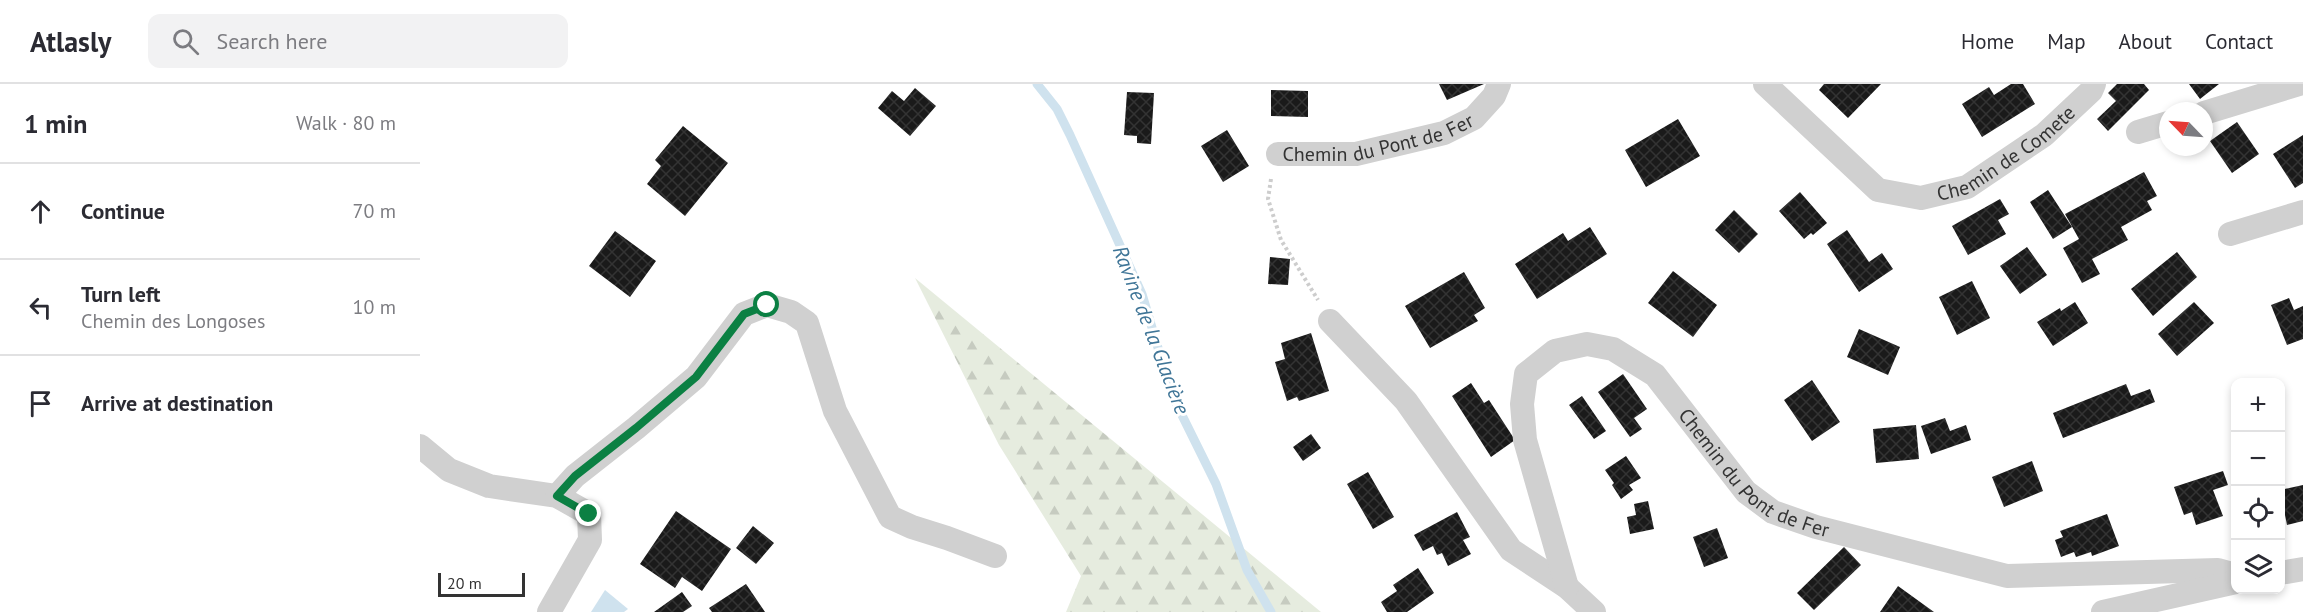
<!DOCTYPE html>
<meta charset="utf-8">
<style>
:root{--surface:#fff;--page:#f2f2f3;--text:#2b2b33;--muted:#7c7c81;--line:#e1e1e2}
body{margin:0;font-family:"PT Sans",sans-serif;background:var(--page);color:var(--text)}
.controls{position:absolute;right:18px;bottom:18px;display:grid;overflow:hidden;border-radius:12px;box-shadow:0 3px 9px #0003}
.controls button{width:54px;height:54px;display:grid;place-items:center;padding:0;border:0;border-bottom:2px solid var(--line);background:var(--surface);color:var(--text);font:30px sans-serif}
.compass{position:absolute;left:1739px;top:18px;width:54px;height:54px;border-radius:50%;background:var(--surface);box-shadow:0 3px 9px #0003;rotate:295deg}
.scale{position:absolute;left:18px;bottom:15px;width:87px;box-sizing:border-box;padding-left:6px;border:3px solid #333;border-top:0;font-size:16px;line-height:21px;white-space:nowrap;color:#333;-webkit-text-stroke:4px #fff;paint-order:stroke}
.stop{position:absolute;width:18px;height:18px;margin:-14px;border:4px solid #0b8043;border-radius:50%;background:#fff}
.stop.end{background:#0b8043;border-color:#fff;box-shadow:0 2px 6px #0008}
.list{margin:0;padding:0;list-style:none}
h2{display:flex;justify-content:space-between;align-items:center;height:78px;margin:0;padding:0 24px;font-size:26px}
h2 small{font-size:20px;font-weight:400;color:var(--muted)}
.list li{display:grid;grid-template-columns:39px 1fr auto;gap:18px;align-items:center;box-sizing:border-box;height:96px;padding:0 24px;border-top:2px solid var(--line)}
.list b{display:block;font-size:22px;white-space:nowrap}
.list p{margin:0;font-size:20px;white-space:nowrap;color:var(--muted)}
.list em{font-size:20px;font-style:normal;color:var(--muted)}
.icon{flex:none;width:33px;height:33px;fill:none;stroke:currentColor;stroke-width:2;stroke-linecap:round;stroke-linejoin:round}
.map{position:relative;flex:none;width:1883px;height:528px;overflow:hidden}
header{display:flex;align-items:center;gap:36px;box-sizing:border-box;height:84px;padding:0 30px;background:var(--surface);border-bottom:2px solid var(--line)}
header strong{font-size:28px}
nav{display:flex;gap:33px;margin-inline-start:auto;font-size:21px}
.search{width:420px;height:54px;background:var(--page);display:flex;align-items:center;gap:15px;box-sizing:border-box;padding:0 21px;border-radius:12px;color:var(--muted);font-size:22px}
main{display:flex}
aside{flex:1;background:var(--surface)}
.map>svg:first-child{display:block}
.forest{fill:url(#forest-firs)}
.water{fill:#cfe2ee}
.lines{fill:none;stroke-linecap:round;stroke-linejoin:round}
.stream{stroke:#cfe2ee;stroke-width:9}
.building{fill:url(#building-cross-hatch)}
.path{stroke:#cdcdcd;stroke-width:4;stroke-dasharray:3 3;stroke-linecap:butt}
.minor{stroke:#d0d0d0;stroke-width:24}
.route{stroke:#0b8043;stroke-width:8}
.labels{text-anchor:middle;stroke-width:6;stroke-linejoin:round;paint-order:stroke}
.street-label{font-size:20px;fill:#333;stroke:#fff}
.water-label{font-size:21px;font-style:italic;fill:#3f7597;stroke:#fff}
</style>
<header>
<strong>Atlasly</strong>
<div class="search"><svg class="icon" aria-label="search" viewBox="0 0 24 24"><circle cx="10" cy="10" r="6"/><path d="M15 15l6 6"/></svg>Search here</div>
<nav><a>Home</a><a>Map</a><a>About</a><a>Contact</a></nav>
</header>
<main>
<aside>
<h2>1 min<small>Walk · 80 m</small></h2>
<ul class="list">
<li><svg class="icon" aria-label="ahead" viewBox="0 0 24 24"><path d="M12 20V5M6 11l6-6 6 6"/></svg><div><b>Continue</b></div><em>70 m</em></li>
<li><svg class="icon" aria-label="left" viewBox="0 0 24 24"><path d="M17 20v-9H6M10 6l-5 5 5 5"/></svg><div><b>Turn left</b><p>Chemin des Longoses</p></div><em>10 m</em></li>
<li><svg class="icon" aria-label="arrive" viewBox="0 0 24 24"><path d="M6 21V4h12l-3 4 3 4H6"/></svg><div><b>Arrive at destination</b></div></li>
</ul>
</aside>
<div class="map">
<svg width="1883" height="528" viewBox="0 0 1883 528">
<defs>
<pattern id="forest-firs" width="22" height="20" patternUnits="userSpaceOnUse" patternTransform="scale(1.5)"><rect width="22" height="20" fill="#e6ecdf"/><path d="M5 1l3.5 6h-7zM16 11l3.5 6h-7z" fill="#c6cbc0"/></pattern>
<pattern id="building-cross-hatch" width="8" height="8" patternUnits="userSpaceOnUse" patternTransform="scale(1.5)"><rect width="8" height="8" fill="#1a1a1a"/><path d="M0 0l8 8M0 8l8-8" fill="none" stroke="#333"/></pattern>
</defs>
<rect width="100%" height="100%" fill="#fff"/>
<path class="forest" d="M495,194L901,528H646L661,492L579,361Z"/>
<path class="water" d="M185,506L208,525L204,528H171Z"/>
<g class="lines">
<path class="stream" d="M617,0L637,25L650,51L722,210L752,311L796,400L827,486L851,528"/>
</g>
<path class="building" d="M1019,0H1064L1027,16Z
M1404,0H1461L1428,34L1399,6Z
M1591,0H1603L1615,20L1562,53L1542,20L1569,3L1574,11Z
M1697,0H1724L1729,6L1688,47L1677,35L1696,17L1688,9Z
M1769,0H1799L1780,15Z
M495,4L516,22L490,52L458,24L472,7L484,17Z
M851,6L888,7V33L851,32Z
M707,8L734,9L731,60L717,59V52L704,51Z
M1258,35L1280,72L1226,103L1205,66Z
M1817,38L1839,70L1812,89L1790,57Z
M263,42L308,79L265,132L227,100L241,82L235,76Z
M807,46L829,82L803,98L781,62Z
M1883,51V99L1875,104L1853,70Z
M1724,88L1737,112L1727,117L1732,126L1701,143L1708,156L1672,175L1680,190L1662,199L1643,164L1659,155L1645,130Z
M1628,106L1652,143L1633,155L1610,118Z
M1380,108L1407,139L1393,151L1391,149L1384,155L1359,127Z
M1580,115L1589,130L1578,136L1586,150L1548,171L1532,142Z
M1314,126L1338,150L1319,169L1295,146Z
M1170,143L1187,170L1117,215L1095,180L1143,149L1148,157Z
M1427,146L1449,178L1462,169L1473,185L1439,208L1407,160Z
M195,147L236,177L210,213L169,182Z
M1607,163L1627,191L1600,210L1580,182Z
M1757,168L1777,193L1733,232L1711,205Z
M850,173L870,175L868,201L848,200Z
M1253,187L1297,221L1273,253L1228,219Z
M1044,188L1065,224L1054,231L1058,237L1010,264L985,222Z
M1552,197L1570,234L1537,251L1519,213Z
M1869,214L1874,226L1883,222V255L1867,261L1851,221Z
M1655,218L1668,239L1633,262L1617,238L1640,224L1641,227Z
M1774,218L1794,239L1757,272L1738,250Z
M1439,245L1480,263L1468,291L1427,273Z
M891,249L909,307L879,317L877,313L867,317L855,278L865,275L861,259Z
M1203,290L1227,325L1214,334L1222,345L1210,353L1178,308Z
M1392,296L1420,338L1392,357L1364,316Z
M1051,299L1064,319L1069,316L1095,356L1071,373L1032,312Z
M1706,300L1711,312L1730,305L1735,318L1643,354L1633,329Z
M1162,312L1186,347L1174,355L1149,321Z
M1525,334L1530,347L1546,341L1551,356L1511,370L1501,342Z
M1496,341L1499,375L1456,379L1453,345Z
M891,350L901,364L883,377L873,363Z
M1206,372L1221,394L1209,401L1213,406L1201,415L1192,401L1194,399L1185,386Z
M1612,377L1623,407L1584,423L1572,393Z
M1803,387L1808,401L1793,406L1803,432L1776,441L1772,428L1764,431L1754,403Z
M948,388L974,433L953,445L927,400Z
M1883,401V437L1867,441L1860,406Z
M1228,417L1234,445L1210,450L1207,433L1216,431L1214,420Z
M256,427L311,465L282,507L262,493L255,504L220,480Z
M1037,428L1050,453L1043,456L1051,470L1028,482L1022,469L1017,471L1013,462L1003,467L994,451Z
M1687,430L1699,462L1672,472L1671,468L1656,473L1654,468L1641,473L1635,456L1643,453L1640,447Z
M333,442L354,459L336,480L316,464Z
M1297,444L1308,474L1284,483L1273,453Z
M1424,463L1441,481L1394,526L1377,509Z
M998,484L1014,509L987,528H967L961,518L977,507L973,501Z
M326,500L345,528H292L289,524Z
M1478,502L1514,528H1460Z
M262,508L272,522L263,528H234Z"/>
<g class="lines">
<path class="path" d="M851,95L848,115L861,156L898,216"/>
<g class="minor">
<path id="s1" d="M1345,0L1458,106L1501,114L1547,103L1624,51L1671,7L1674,0"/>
<path d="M1784,29L1879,0"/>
<path d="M1718,48L1748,39"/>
<path id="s2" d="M858,70H936L1024,49L1054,34L1074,12L1079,0"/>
<path d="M1810,150L1883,128"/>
<path d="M910,237L986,317L1091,466L1147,503L1174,528"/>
<path d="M0,362L29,386L69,402L137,412L169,430L170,456L129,528"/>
<path d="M137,412L155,392L216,344L276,293L324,230L347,221L371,228L387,239L415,327L470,433L492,443L527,454L575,472"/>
<path d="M1860,489L1883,485"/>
<path id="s3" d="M1147,503L1105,356L1102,320L1106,290L1135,267L1167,260L1193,265L1235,291L1326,408L1353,428L1396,443L1587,492L1798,486L1816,491"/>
<path d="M1683,528L1816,498"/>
</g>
</g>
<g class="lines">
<path class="route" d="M169,430L137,412L155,392L216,344L276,293L324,230L347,221"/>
</g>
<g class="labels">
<g class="street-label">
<text dy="7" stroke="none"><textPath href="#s2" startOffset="102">Chemin du Pont de Fer</textPath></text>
<text dy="7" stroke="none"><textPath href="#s1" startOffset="296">Chemin de Comete</textPath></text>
<text dy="7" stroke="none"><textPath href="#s3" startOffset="508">Chemin du Pont de Fer</textPath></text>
</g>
<g class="water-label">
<text transform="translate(731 246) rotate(69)" y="7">Ravine de la Glacière</text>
</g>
</g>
</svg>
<div class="controls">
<button>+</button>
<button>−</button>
<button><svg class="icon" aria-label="locate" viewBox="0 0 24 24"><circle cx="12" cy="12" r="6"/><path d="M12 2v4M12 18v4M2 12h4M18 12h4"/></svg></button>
<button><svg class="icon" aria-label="layers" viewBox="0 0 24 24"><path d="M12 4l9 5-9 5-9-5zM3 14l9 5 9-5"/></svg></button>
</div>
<svg class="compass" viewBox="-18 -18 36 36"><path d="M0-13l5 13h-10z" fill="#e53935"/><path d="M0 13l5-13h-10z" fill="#7c7c81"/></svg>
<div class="scale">20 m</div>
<div class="stop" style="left:347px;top:221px"></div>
<div class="stop end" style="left:169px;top:430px"></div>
</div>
</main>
